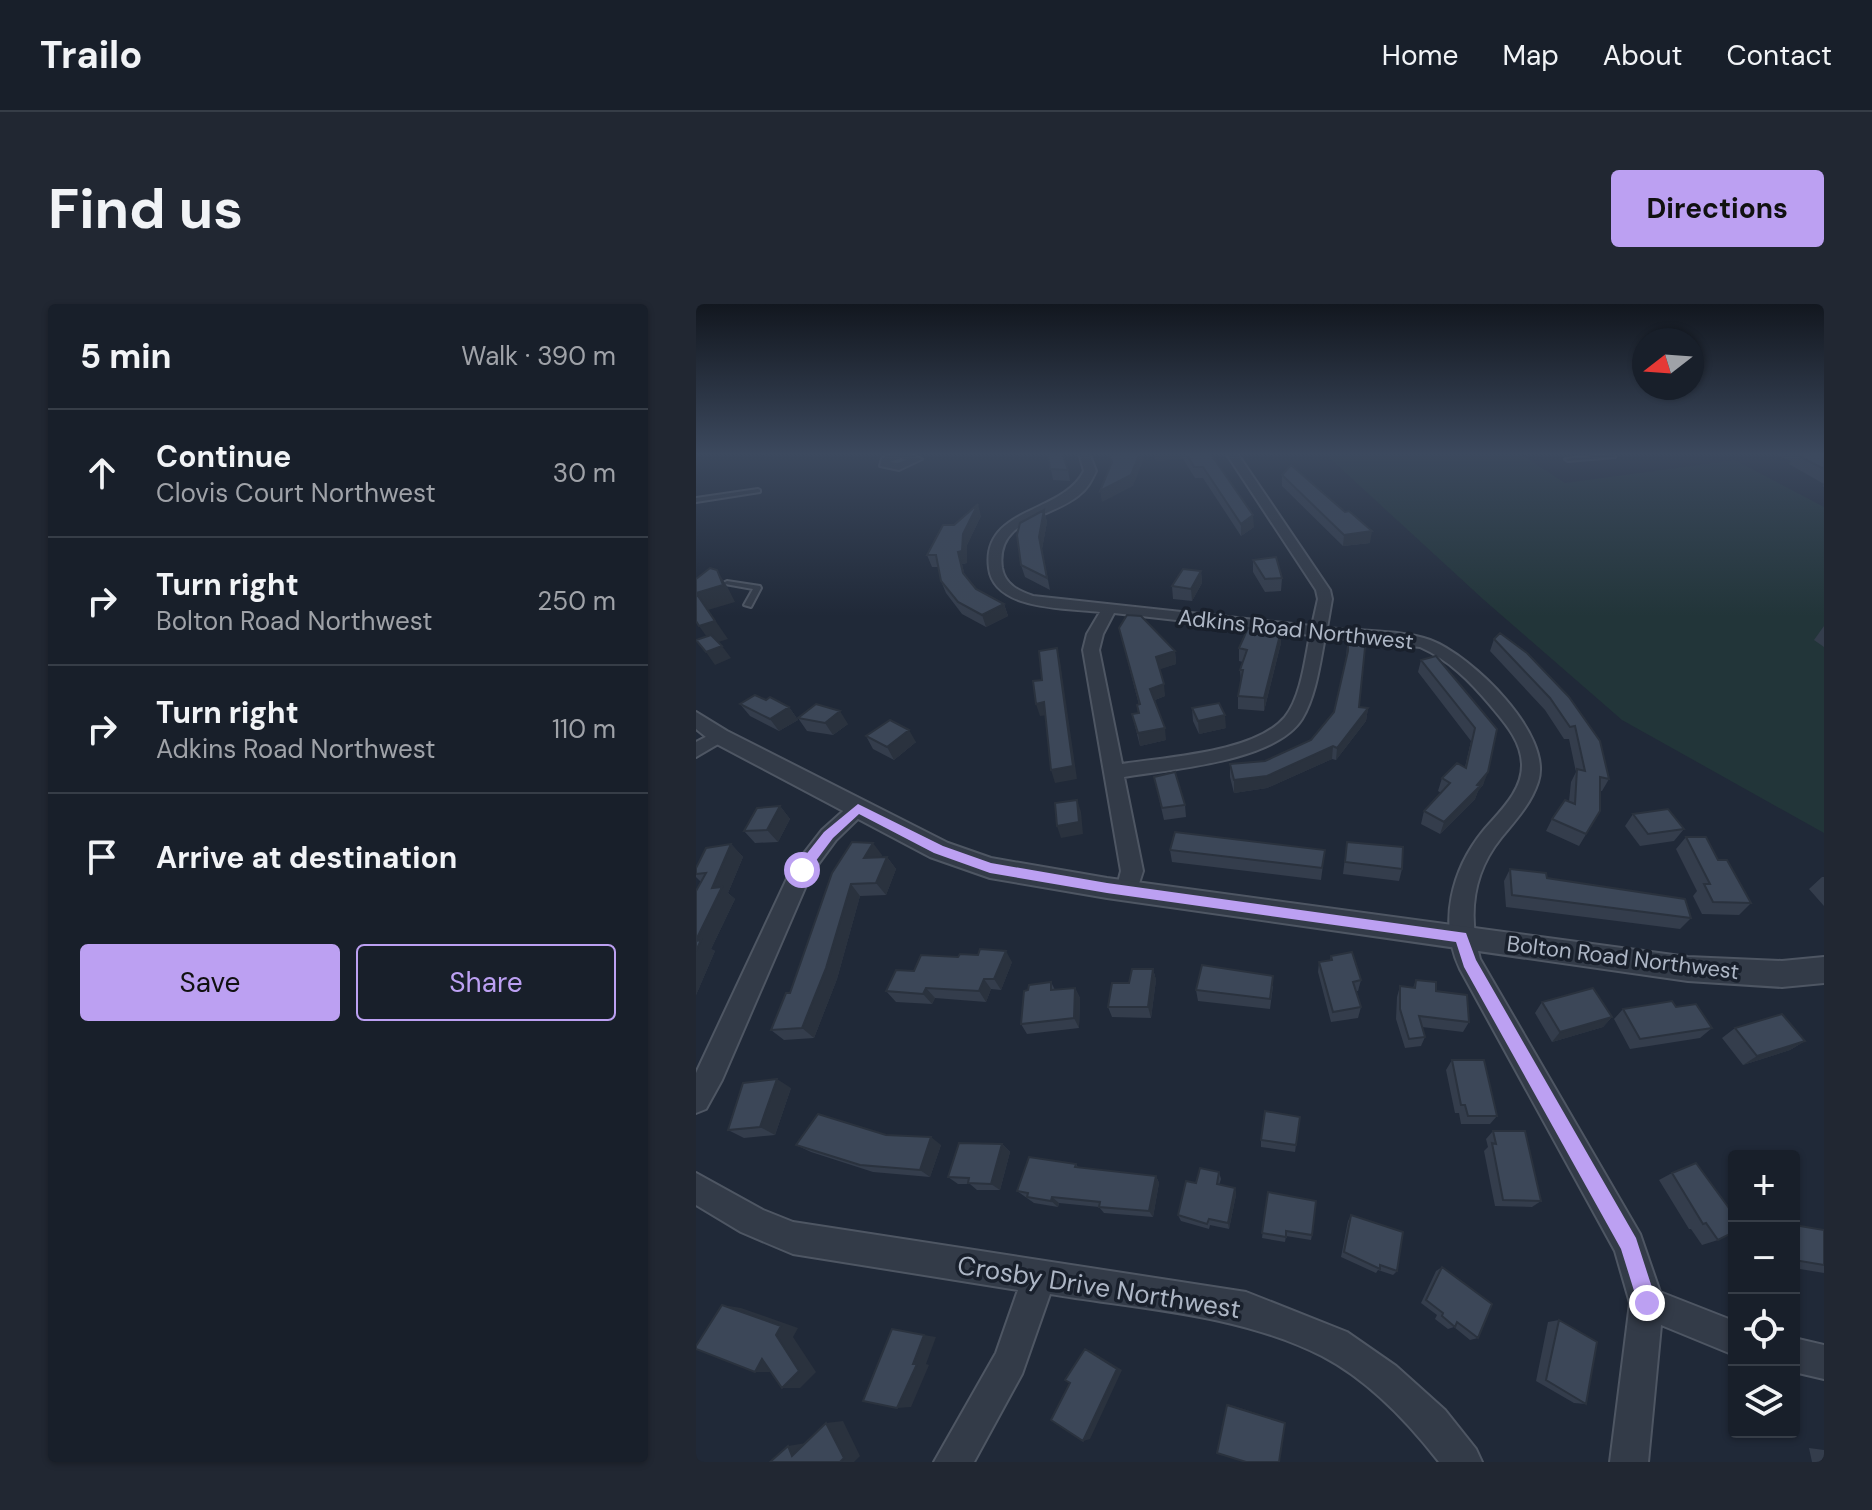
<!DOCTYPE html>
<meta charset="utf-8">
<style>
:root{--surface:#181f2a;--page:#212732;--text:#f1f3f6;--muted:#9fa2a8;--line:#363d47;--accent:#bca0f2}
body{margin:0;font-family:"DM Sans",sans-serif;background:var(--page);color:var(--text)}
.controls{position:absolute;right:24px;bottom:24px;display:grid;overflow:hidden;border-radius:8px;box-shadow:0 2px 6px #0004}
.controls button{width:72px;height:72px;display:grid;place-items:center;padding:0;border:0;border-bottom:2px solid var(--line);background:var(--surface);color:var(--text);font:40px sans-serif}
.compass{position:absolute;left:936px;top:24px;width:72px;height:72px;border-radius:50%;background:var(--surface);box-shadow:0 2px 6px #0004;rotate:253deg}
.stop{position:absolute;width:24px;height:24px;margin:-18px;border:6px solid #bca0f2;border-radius:50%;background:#fff}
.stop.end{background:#bca0f2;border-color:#fff;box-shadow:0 2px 8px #0008}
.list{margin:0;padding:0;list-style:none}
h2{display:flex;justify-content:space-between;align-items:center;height:104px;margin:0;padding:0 32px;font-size:34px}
h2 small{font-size:26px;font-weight:400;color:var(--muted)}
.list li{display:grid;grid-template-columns:52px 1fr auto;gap:24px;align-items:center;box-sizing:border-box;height:128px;padding:0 32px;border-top:2px solid var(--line)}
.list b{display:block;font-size:30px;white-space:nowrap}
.list p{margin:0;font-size:26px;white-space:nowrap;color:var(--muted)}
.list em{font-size:26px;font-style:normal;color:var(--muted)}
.actions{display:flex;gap:16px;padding:24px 32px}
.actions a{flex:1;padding:18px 0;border:2px solid var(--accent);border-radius:8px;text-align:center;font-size:28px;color:var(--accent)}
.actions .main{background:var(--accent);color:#111}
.icon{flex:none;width:44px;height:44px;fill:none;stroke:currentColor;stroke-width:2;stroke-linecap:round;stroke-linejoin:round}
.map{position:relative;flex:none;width:1128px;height:1158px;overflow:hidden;border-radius:8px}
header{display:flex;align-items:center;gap:48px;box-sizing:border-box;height:112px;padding:0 40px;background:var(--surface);border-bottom:2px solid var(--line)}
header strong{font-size:38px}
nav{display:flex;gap:44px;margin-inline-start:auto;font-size:28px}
.intro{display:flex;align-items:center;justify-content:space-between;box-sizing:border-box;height:192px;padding:0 48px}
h1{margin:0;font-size:56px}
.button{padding:20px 36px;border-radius:8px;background:var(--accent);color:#111;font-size:28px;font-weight:700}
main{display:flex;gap:48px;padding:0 48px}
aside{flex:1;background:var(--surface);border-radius:8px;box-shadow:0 2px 6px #0004}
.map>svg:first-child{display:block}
.green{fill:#223539}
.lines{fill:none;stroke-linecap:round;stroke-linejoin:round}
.service-casing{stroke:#4e5663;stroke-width:4}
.minor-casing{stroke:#4e5663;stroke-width:4}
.tertiary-casing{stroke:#4e5663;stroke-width:4}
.service{fill:#333b48;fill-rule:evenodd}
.minor{fill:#333b48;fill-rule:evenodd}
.tertiary{fill:#333b48;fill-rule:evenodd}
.wall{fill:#343d4c}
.shaded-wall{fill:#2a323e}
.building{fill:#3c4758;stroke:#2a323e;stroke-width:2}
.route{fill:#bca0f2}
.labels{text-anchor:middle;stroke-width:7;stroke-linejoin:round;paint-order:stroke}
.street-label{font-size:22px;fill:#adb6c5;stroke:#19202c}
.near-street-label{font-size:26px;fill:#adb6c5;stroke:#19202c}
</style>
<header>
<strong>Trailo</strong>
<nav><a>Home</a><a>Map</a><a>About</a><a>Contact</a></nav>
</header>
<div class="intro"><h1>Find us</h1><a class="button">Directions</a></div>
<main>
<aside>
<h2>5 min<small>Walk · 390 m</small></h2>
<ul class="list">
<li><svg class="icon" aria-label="ahead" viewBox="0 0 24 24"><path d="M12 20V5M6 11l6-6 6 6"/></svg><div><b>Continue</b><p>Clovis Court Northwest</p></div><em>30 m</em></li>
<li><svg class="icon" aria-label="right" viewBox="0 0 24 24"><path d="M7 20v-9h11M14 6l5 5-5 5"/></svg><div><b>Turn right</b><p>Bolton Road Northwest</p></div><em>250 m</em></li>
<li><svg class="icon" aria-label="right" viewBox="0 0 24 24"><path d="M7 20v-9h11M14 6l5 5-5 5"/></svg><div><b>Turn right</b><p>Adkins Road Northwest</p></div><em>110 m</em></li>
<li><svg class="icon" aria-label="arrive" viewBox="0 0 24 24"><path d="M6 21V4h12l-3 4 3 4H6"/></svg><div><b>Arrive at destination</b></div></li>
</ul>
<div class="actions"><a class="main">Save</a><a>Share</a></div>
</aside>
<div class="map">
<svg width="1128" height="1158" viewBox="0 0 1128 1158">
<rect width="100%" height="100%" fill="#202938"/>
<path class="green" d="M628,149H823L869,179L1039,156L1128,203V529L926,416L788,296Z"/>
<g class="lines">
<g class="service-casing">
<path id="service" d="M917,150L919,153L872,157L869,155Z
M62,185L64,186V188L0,198V194Z
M31,277L64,282L65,284L55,303L48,301L57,285L29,280L27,279Z"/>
</g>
<g class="minor-casing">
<path id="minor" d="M198,149H211L226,155L203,166L184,162L186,154ZM205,154L210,156L202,159L194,158Z
M383,149H393L400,167C395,178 391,185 382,192C353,215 299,215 306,264C309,281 323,287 337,292L616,322L622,295L620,286L530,149H541L634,286L636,295L631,324C662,327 706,326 734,336C775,351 858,431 842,478C835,500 819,517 805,534C776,570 772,612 784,655L944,930L964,988L1038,1017V1051L965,1021L952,1158H914L934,999L919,947L764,665C742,619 756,565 787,527C803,508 827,487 826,460C825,436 808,418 794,401C774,377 753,356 724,343L629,333C624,359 620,392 606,415C579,458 474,465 428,473L447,567L439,592L431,595L423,592L420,586L425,567L387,346L391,330L404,308C372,304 298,307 293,264C285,203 367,210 388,167ZM418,309L614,331C609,356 605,393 589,413C559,449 469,453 426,460L403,346L407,330Z
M23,426L32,432L29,436L0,453V438Z
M162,498L169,500L172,505L140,536L115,570L26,776L10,805L0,809V769L95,566L126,526L155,500Z
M0,869L67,906L97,918L550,988L651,1028L700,1062L749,1106L780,1145L786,1158H743C712,1118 672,1076 626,1052C543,1010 444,1005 354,990L326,1070L278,1158H238L300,1049L322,986L97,950L45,928L0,901Z
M1098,1034L1128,1041V1075L1098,1068Z"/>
</g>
<g class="tertiary-casing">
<path id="tertiary" d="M0,408L31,427L252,539L295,554L411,574L992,653L1086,657L1128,653V679L1086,683L992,677L411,594L294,574L234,553L15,437L0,425Z"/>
</g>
<use href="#service" class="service"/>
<use href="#minor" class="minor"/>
<use href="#tertiary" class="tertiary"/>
</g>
<path class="wall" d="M352,149L372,166L374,177L357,176Z
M457,149H514L558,223L545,232L507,174H499L487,155L460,157Z
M1077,149H1128V183L1127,182L1128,180L1093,160L1095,157Z
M586,171L674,239L647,242L586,182Z
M348,206L351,218L346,245L354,286L329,273L325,261Z
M285,212L271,241V259L266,260L269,272L280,285L308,300L312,312L290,323L266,310L250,289L245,277L243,263H236L231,251L258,221Z
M557,256L586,274L585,287L569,288L557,268Z
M505,267L506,279L496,297L477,295L476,282Z
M1128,322V343L1118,336Z
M423,324L479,347L480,360L463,365L469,392L459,396L470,436L444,442L436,410L442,409L441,401H443Z
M652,332L663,403L672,404L670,417L640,456L636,455L571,484L538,489L534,473V460L569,457L615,436L638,408L650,353Z
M798,335L831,349L913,475L906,487H904V507L883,542L850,527L856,515L873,497L875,478L880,468L873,435H868L849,406L794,347Z
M585,339L568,407L542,405V392L545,377L544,366L547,358L543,357V344Z
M725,356L801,425L787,481L782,487L779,495L744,530L725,520L728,507L745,489L742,487L746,474L769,463L775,437L722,368Z
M70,396L93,403L102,416L83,427L54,412L44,400Z
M496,404L530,424L503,430L497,417Z
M102,414L152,420L137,431L111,427Z
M170,432L220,438L198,456L177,445Z
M458,473L489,501L490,513L468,516Z
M84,502L94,515L82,538L59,539L48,527Z
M937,510L988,525L978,537L944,542L929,522Z
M990,533L1022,556L1055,599L1043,611L1006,610L997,592L1001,587L980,545Z
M651,538L706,565L703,577L647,570Z
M35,540L47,553L32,589L39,595L15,645L19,647L0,691V587L5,578L0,573V564Z
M474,546H629L625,576L476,558Z
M186,551L184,554L191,553L200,565L190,591L164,592L141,675L118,734L88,736L75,726L94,689L136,569Z
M814,565L851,574L995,614L984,625L810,603L808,577Z
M1126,573H1128V602L1113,585Z
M635,652L665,676L662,687H660L665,703L662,714L635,718L622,668L623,658L634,656Z
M316,658L305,686L295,685L290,698L239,694L236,700L200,698L190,687L218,667Z
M457,665L460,676L455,714L416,713L412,703L433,679Z
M720,676L740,687L773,718L767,728L726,723L729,733L725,742L709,744L700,715L701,693L704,682L717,684Z
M355,678L359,686L379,684L384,694L383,724L331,730L325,720L332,686Z
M577,682L574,705L502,697L500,686Z
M846,698L916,713L907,723L856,738L839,709Z
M980,703L1016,724L1004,734L934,745L918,715L927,705Z
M1039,724L1109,737L1094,746L1047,761L1026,734Z
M756,756L801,812L794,820H765L763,809H759L750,766Z
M95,784L79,831L48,834L32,826Z
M797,827L845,897L836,903L799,902L788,847L792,843L790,835Z
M190,831L245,841L234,873L177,868L115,848L100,841Z
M565,836L600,841L599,848L565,843Z
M306,840L314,848L304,886H281L274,880H262L252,873Z
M380,860L382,863L460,872L463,879L457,913L408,909L403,903L363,899L362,903L338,899L321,887Z
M523,868L525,875L523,881L539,884L540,891L533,925L514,921L513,925L485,917L482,911L500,879Z
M976,869L1022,936L1006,941L995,925H993L963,876Z
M572,888L616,931L615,936L590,932L589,938L566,934Z
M655,911L701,967L697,971L682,966L680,969L645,953L652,917Z
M1098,921L1128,926V969L1098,964Z
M746,963L782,1034L774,1036L758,1023L752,1025L739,1015L741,1011L725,999L740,967Z
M863,1016L890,1100L878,1099L840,1077L852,1018Z
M1113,1144L1128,1146V1158H1116Z"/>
<path class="shaded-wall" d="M444,149H446L447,157L437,182L406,198L404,187Z
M459,149H487V155L460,157Z
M282,200L285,212L271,241V259L266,260L271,281L267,269L262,248L267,230Z
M348,206L351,218L346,245L354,286L343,233Z
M557,211L558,223L545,232V220Z
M676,227L674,239L647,242L648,231Z
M21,266L32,284L39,298L12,306L32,335L16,340L3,322L0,289Z
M505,267L506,279L496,297L495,285Z
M308,300L312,312L290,323L286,311Z
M585,327V339L568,407V394Z
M26,342L35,354L19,361L10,348Z
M361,344L364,357L381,475L359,479L355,466Z
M479,347L480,360L462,366L460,353Z
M468,380L469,392L456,397L454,385Z
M348,398L352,411L344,412L340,400Z
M93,403L102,416L83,427L74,415Z
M672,404L670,417L640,456L641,444Z
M144,407L152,420L137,431L129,419Z
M529,411L530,424L503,430L502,417Z
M469,424L470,436L444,442L442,429Z
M213,426L220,438L198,456L191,443Z
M637,442L636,455L571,484L538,489V476Z
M792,468L787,481L782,487L779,495L744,530L748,518Z
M381,496L385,508L387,530L365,534L361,522Z
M84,502L94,515L82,538L71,526Z
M177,539L186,551L177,567L168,554Z
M35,540L47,553L32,589L39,595L15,645L19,647L0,691V637L16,584Z
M191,553L200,565L190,591L180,579Z
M155,580L164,592L141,675L118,734L106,724Z
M310,647L316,658L305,686L298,675Z
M457,665L460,676L455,714L452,703Z
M288,675L295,685L290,698L283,687Z
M230,684L239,694L236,700L227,690Z
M379,684L384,694L383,724L378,714Z
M916,713L907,723L856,738L864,728Z
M1109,737L1094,746L1047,761L1061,752Z
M81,775L95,784L79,831L64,823Z
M235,833L245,841L234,873L224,866Z
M306,840L314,848L304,886L295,880Z
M460,872L463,879L457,913L453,907Z
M539,884L540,891L533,925L532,919Z
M356,893L363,899L362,903L355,897Z
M26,1001L45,1004L102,1024L97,1033L120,1068L104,1084H86L80,1031Z
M228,1031L240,1033L230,1060L233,1061L215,1103L201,1104Z
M389,1045L395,1047L426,1066L394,1135L387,1137Z
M66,1055L77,1068H59Z
M532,1100L588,1118L589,1119L531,1101Z
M147,1117L164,1152L158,1158H144L130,1119Z
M110,1139L96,1152L92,1142Z"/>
<path class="building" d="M352,149H366L372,166L354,165Z
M423,149H444L435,171L404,187L416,158L413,151Z
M490,149H514L557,211L545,220L507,163H498Z
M1128,149V165L1099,150L1102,149Z
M595,161L649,208L653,207L676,227L648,231L586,171Z
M282,200L267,230L266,247L262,248L267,269L280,285L308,300L286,311L262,298L245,277L240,251H231L247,221H258Z
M348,206L343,233L351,274L325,261L321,231L324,219Z
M580,253L586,274L569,275L557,256Z
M14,264L21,266L27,281L0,289V275Z
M487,265L505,267L495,285L476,282Z
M0,289L19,317L3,322L0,317Z
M431,311L445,312L479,347L460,353L468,380L454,385L469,424L442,429L436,410L443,409L441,401L444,400L423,324Z
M552,324L585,327L568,394L542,392L547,366H544L551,346L543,344Z
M804,329L831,349L873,393L904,437L913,475L904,473V507L890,530L856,515L869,496L879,500L881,465L889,467L879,422L874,423L854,394L798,335Z
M15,331L26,342L10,348L0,336Z
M652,332L670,334L663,403L672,404L641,444L637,442L571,472L538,476L534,460L569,457L615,436L638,408L652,347Z
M361,344L377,462L355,466L348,398L340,400L337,377L346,376L343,347Z
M740,352L801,425L792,468L781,481L784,482L748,518L728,507L754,479L746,474L761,459L770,464L779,424L725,356Z
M59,391L70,396L74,393L93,403L74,415L44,400Z
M523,399L529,411L502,417L496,404Z
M120,400L144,407L129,419L102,414Z
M194,416L213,426L191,443L170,432Z
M479,468L489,501L466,504L458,473Z
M381,496L383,518L361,522L359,499Z
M84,502L71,526L48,527L61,504Z
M972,505L988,525L952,530L937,510Z
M479,528L629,546L626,564L474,546Z
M990,533H1010L1022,556H1031L1055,599L1017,598L1008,580H1014Z
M156,538L177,539L168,554L191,553L180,579L155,580L130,664L106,724L75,726L90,689H94L136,569Z
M651,538L707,543L706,565L649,558Z
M35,540L16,584L26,583L0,636V587L10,569L0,570V564L10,544Z
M814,565L850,569L851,574L989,595L995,614L816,591Z
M5,636L0,647V637Z
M284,645L310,647L298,675H288L283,687L230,684L227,690L190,687L200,666L218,667L225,651L262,653L264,650L282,651Z
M656,648L665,676L657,678L665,703L637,708L623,658L636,656L635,652Z
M506,661L577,672L574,695L500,686Z
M436,665H457L452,703H412L416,679H433Z
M720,676L740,678V687L771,691L773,718L723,712L729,733L713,735L704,705V682L719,684Z
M355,678V686L379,684L378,714L325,720L328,687L332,686L333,681Z
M897,684L916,713L864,728L846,698Z
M976,697L980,703L1000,700L1016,724L944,735L927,705Z
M1086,710L1109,737L1061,752L1039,724Z
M756,756H788L801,812H772L769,801H765Z
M81,775L64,823L32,826L47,779Z
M569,807L604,813L600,841L565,836Z
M122,810L190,831L235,833L224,866L164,861L100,841Z
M797,827H829L845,897L807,896L796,839L800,840Z
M263,839L306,840L295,880L272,879L273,874L252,873Z
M333,853L380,860L379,863L460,872L453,907L403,903L404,898L356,893L355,897L331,893L332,889L321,887Z
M1000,859L1038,911V928L1022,936L1010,919L1007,920L976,869Z
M504,864L523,868L521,880L539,884L532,919L513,915L511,920L482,911L490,877L500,879Z
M572,888L620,897L616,931L590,927V933L566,929Z
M655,911L707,928L701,967L684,961V965L648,948Z
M1098,921L1128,926V961L1098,956Z
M746,963L796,1000L782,1034L761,1018L759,1023L746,1012L747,1009L730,996Z
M26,1001L85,1022L80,1031L103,1067L86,1084L66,1055L59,1068L0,1045V1042Z
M863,1016L901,1038L890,1100L850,1076Z
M196,1025L228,1031L217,1060H221L201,1104L167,1097Z
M389,1045L421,1065L387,1137L355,1116L374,1079L369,1076Z
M531,1101L589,1119L583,1158H550L521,1149Z
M130,1119L148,1154L144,1158H74L92,1142L96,1152Z"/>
<linearGradient id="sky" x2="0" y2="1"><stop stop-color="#12171f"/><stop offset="0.48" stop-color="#3c495e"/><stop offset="1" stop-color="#3c495e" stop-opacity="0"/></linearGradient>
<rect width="1128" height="312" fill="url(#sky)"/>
<path class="route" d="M162,500L247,542L295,559L411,579L770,629L780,656L940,934L961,999L958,1006L951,1009L944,1006L925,945L768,663L760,638L411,589L294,569L238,549L163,510L137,534L110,570H101V562L128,528Z"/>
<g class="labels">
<g class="street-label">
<text transform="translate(600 325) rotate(6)" y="8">Adkins Road Northwest</text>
<text transform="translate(927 653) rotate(7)" y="8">Bolton Road Northwest</text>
</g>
<g class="near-street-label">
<text transform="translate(403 983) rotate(9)" y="9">Crosby Drive Northwest</text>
</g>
</g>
</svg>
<div class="controls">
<button>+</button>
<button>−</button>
<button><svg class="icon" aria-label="locate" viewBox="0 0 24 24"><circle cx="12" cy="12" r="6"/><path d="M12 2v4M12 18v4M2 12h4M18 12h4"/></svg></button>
<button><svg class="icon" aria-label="layers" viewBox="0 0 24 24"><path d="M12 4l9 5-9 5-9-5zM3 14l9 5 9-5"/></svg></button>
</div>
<svg class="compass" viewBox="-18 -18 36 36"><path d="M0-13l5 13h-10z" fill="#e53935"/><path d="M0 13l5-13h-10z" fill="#9fa2a8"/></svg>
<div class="stop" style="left:106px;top:566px"></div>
<div class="stop end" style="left:951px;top:999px"></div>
</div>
</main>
